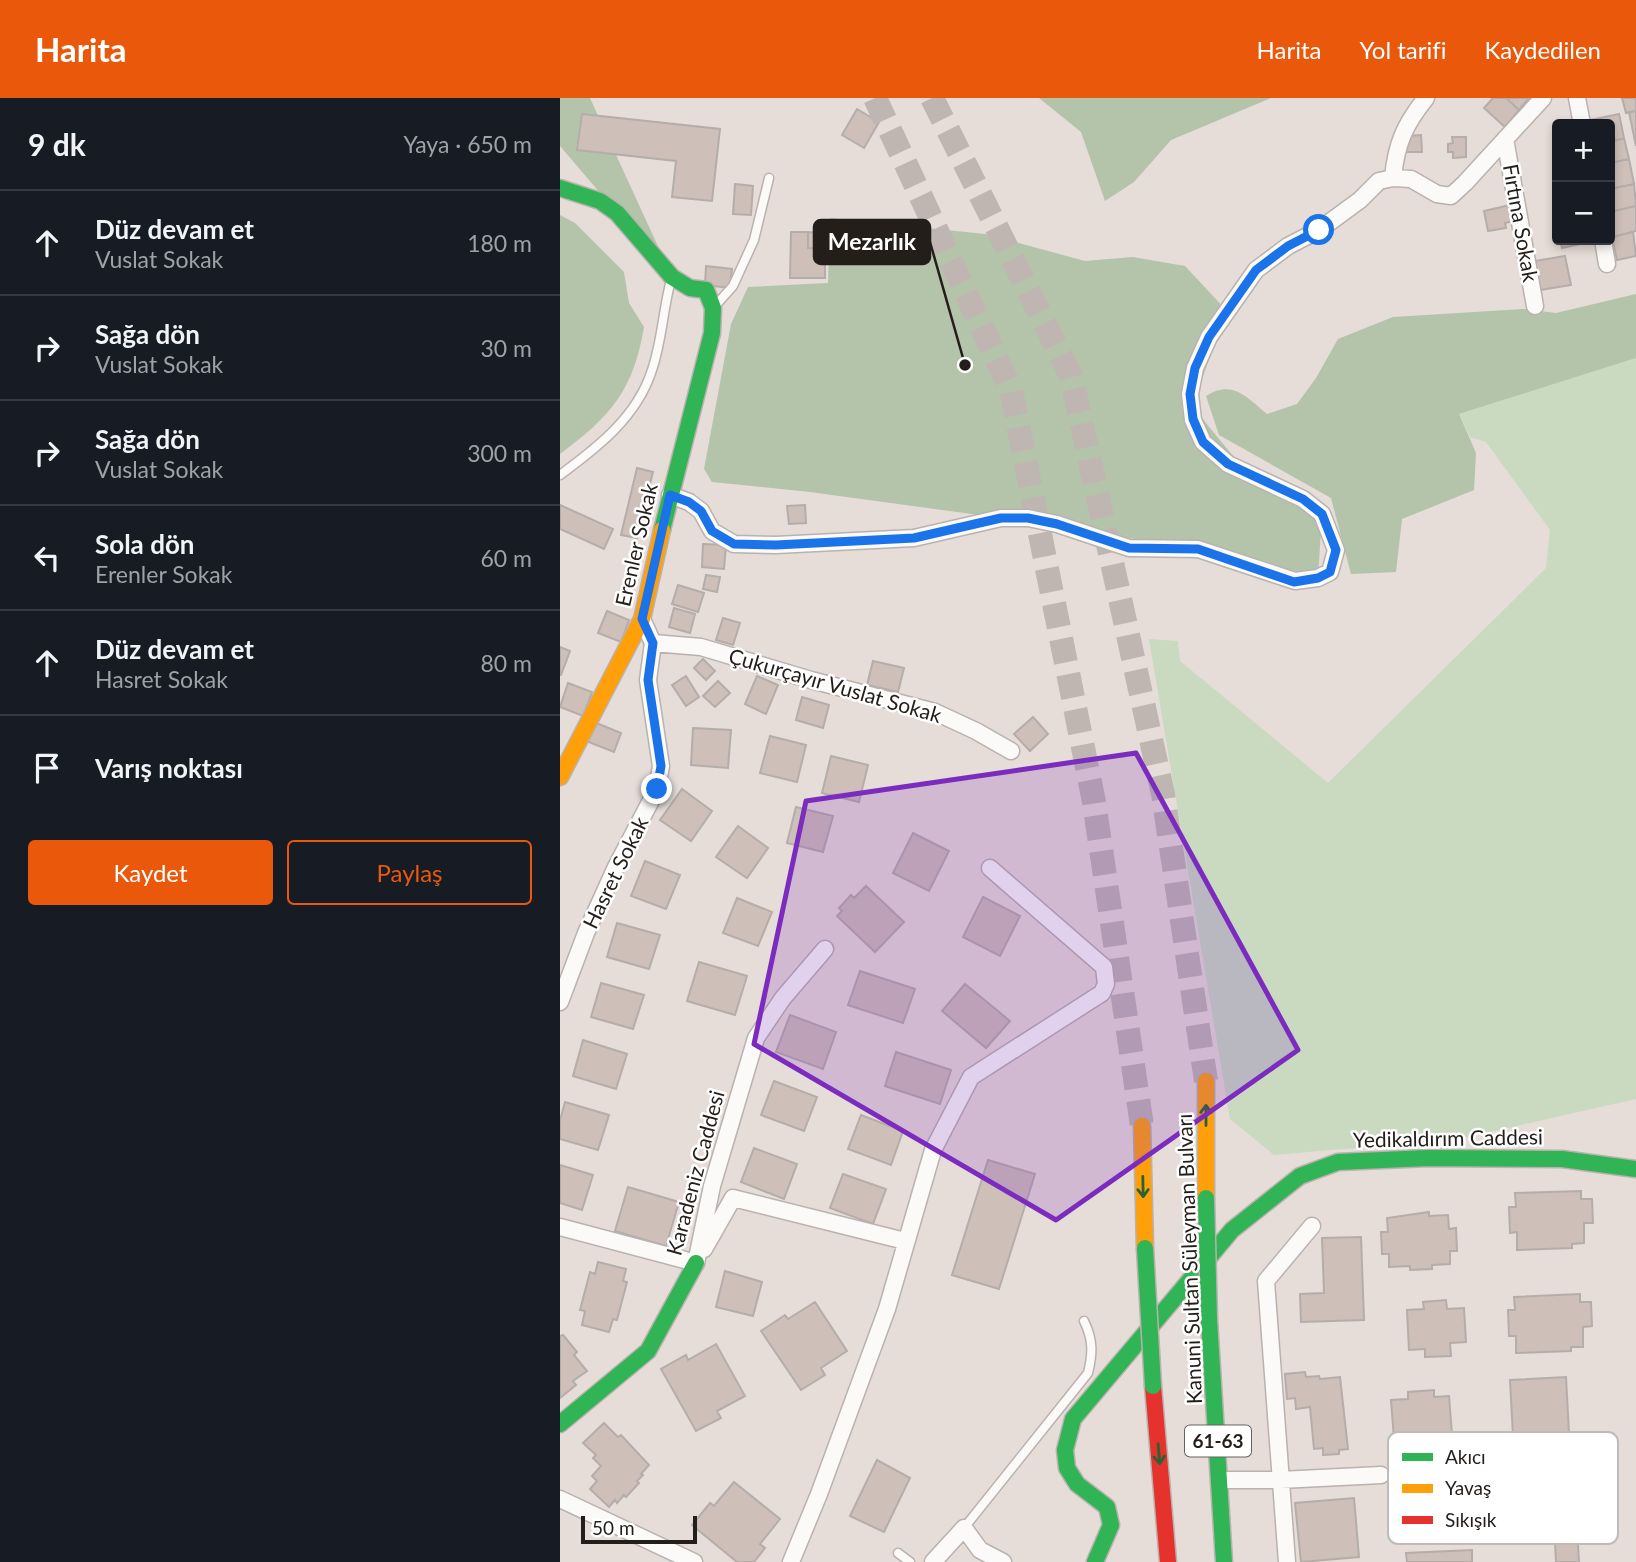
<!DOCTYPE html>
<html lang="tr">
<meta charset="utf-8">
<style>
:root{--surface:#171b24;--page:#20242c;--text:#f1f3f6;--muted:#9ea1a6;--line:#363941;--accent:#ea580c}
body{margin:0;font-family:Lato,sans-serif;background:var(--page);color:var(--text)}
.controls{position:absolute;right:21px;top:21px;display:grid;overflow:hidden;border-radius:7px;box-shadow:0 4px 10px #0003}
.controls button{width:63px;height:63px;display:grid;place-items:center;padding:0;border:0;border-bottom:2px solid var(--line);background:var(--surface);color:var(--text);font:35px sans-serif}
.scale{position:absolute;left:21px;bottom:18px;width:116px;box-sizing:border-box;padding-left:7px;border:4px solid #241e1a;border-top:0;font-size:19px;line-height:24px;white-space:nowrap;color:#241e1a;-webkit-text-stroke:5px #fff;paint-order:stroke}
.stop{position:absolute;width:21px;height:21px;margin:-16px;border:5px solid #1a73e8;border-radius:50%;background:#fff}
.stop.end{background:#1a73e8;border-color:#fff;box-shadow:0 2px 7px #0008}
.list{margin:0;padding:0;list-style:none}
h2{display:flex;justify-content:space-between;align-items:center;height:91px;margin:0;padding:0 28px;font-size:30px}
h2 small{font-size:23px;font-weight:400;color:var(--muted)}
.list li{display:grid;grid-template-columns:46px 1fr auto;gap:21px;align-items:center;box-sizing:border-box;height:105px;padding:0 28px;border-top:2px solid var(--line)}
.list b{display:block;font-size:26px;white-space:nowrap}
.list p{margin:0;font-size:23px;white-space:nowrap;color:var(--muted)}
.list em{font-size:23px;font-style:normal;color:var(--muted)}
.actions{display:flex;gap:14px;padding:21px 28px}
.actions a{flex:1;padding:16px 0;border:2px solid var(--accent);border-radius:7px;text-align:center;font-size:24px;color:var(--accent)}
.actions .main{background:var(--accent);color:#fff}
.icon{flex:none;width:38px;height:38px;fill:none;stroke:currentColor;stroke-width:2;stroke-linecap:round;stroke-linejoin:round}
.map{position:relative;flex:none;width:1076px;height:1464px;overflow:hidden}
header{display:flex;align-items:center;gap:42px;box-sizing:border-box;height:98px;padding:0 35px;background:var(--accent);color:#fff}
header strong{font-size:33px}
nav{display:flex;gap:38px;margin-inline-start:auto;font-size:24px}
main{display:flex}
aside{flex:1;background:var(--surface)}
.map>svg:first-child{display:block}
.green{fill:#c9dac1}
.forest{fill:#b3c4ab}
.building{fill:#cebfb8;stroke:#b5adaa;stroke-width:2}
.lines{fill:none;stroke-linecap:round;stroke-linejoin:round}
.primary-tunnel{stroke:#bfb6b2;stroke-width:24;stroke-dasharray:24 12;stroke-linecap:butt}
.lane-casing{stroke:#b9b2ae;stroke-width:11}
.street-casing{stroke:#b9b2ae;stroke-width:19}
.fast-casing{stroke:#b9b2ae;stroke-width:19}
.slow-casing{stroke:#b9b2ae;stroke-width:19}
.jam-casing{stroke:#b9b2ae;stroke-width:19}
.lane{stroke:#fbfaf9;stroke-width:8}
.street{stroke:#fbfaf9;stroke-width:16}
.fast{stroke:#30b455;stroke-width:16}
.slow{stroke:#ff9f0a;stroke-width:16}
.jam{stroke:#e5322d;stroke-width:16}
.fast-bridge-casing{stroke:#b9b2ae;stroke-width:19;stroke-linecap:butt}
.fast-bridge{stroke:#30b455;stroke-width:16}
.oneway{stroke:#296235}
.route{stroke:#1a73e8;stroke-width:9}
.marked{fill:#7b2cbf;fill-opacity:0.2;stroke:#7b2cbf;stroke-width:5;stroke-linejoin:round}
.labels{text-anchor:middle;stroke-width:5;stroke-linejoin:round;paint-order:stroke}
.shield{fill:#fff;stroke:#66625f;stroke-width:2}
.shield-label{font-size:19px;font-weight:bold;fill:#241e1a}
.street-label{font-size:21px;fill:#241e1a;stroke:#fff}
.key{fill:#fff;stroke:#bdbcba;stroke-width:2}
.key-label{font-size:19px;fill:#241e1a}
.leader{fill:none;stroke:#241e1a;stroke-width:2.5}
.callout-dot{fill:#241e1a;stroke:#fff;stroke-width:2.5}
.callout{fill:#241e1a;stroke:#241e1a;stroke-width:2.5}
.callout-label{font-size:23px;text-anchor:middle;font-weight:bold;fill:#fff}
</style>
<header>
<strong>Harita</strong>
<nav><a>Harita</a><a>Yol tarifi</a><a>Kaydedilen</a></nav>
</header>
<main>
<aside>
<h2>9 dk<small>Yaya · 650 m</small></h2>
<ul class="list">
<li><svg class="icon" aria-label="ahead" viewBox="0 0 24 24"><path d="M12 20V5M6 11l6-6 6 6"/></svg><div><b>Düz devam et</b><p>Vuslat Sokak</p></div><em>180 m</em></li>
<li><svg class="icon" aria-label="right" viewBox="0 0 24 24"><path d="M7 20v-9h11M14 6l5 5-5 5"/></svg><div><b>Sağa dön</b><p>Vuslat Sokak</p></div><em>30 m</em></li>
<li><svg class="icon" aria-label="right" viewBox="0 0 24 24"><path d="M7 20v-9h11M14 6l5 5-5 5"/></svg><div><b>Sağa dön</b><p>Vuslat Sokak</p></div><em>300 m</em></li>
<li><svg class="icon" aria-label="left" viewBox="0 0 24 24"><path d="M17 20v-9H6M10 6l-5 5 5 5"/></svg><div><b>Sola dön</b><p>Erenler Sokak</p></div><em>60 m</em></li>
<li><svg class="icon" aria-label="ahead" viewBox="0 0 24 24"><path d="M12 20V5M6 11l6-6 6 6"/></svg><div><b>Düz devam et</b><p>Hasret Sokak</p></div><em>80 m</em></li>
<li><svg class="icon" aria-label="arrive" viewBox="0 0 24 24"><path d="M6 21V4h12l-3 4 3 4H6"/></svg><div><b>Varış noktası</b></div></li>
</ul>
<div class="actions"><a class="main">Kaydet</a><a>Paylaş</a></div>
</aside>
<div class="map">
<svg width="1076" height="1464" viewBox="0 0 1076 1464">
<rect width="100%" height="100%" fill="#e6dcd8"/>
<path class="green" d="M1076,260V1001L899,1041L714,1057L670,1021L589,541L618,543L620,563L768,685L986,470L990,432L926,344L910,339L899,316Z"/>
<path class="forest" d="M0,0H30L112,179L0,48Z
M479,0H711L611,42L574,84L545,103L521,34Z
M0,117L15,125L64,174L69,205L84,229C73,293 51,318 0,356Z
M270,120L425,136L525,163L573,159L625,168L667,213L632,308L687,375L762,416L758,480L638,451L441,420L250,394L152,384L144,371L171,226L188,189L268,185Z
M1076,196V260L899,316L916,355L914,392L842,421L836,474L791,476L771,400L659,337L646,298C672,281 687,299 707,316L737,306L756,280L778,241L833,219L963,211L996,215Z"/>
<path class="building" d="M933,0H946L959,12L945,29L924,10Z
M946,0H969L959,12Z
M1062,0H1076V13L1066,15Z
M297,11L319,24L304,50L282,37Z
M1076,13V48L1069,14Z
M22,16L160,31L152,103L112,99L116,63L17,52Z
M1059,16L1064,40L1050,44V26H1027L1026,23Z
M861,37L862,54H846V38Z
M892,39H906V59L893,60V54H888V46L893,45Z
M1064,40L1069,61L1050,65V44Z
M1069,61L1074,86L1050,91V65Z
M175,86L193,88L191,117L173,116Z
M1074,86L1076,108L1050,114V91Z
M950,107L954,123L945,125L946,130L928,133L924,113Z
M1076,108V133L1052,139L1050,114Z
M231,134H248V150L265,151V180H230Z
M248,134L265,135V151L248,150Z
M1073,134L1076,158L1057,162L1052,139Z
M1000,142H1034V143L1002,150Z
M1005,158L1011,187L980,192L975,163Z
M146,168L172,171L170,190L145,187Z
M77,370L93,374L77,440L61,437Z
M0,407L53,431L44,451L0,431Z
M245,407L246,425L229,426L227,408Z
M143,446L166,447L164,471L142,469Z
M146,477L160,479L157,494L143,491Z
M118,487L144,495L138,514L112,506Z
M114,510L135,516L130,535L109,529Z
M47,513L69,522L61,544L38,535Z
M163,520L180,525L173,547L156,542Z
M0,549L10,553L1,577H0Z
M143,561L155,573L146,582L134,570Z
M313,563L344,570L338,594L307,587Z
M126,578L139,599L126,608L112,587Z
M197,578L218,587L206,616L185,606Z
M158,583L170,595L155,609L143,598Z
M8,585L32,594L23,618L0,609Z
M242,599L269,607L263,630L236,622Z
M473,619L488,636L470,653L454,636Z
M34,624L61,635L54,654L26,643Z
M133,630L171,632L168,670L131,667Z
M210,638L246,647L237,684L200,675Z
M271,658L308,667L299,704L262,695Z
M122,691L152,713L131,743L100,722Z
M236,709L273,718L263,754L227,745Z
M178,728L208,750L187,780L156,759Z
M353,735L389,753L369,793L333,775Z
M85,763L120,777L106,811L71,798Z
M306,788L344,824L315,854L277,818L282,813L279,810L291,797L294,800Z
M423,799L460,818L440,858L403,839Z
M177,800L212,814L198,848L163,835Z
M57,825L100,837L89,871L47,859Z
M139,864L187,878L175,917L127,903Z
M300,873L355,891L343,925L288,907Z
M41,885L84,897L73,931L31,919Z
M405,886L450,923L426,950L382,913Z
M230,917L276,934L263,971L216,954Z
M23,942L67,956L56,991L13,978Z
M336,954L391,972L380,1006L325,988Z
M214,983L257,999L244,1033L201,1017Z
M5,1004L49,1017L38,1052L0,1041V1022Z
M301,1017L343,1033L331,1067L288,1051Z
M194,1050L237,1066L224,1101L181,1084Z
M428,1062L475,1076L439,1191L392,1177Z
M0,1067L33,1077L22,1112L0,1105Z
M283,1076L326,1091L313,1126L270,1110Z
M68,1089L119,1104L106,1148L55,1133Z
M1021,1093V1101H1032L1033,1125H1024V1145L1012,1146V1150L957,1152V1134L950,1135L949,1109H956L955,1095Z
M869,1114V1118L888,1117L889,1131L896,1130L897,1153H890V1166L872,1167V1171L850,1172V1168L829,1169V1156H822L821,1134H828L827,1120Z
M801,1139L804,1222L741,1224L740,1196L764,1195L762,1140Z
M38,1164L66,1171L63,1183L67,1184L57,1222L53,1221L49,1234L22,1227L25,1213L20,1212L30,1174L35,1176Z
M165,1173L202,1184L193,1218L156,1209Z
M1020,1196V1204H1031L1032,1228L1023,1229V1249H1011V1253L956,1255V1238H949L948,1212H955L954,1199Z
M886,1202L887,1211L904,1210L906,1244L890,1245L891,1258L865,1259V1251L849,1252L847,1212L864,1211L863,1204Z
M255,1204L287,1253L261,1270L265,1277L241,1292L201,1233L225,1217L228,1221Z
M3,1237L17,1254L14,1257L27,1273L13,1283L16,1287L0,1300V1238Z
M156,1246L185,1298L157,1313L161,1320L136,1333L101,1271L126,1257L128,1262Z
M745,1274L746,1279L759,1278L760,1281L780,1279L788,1351L779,1352V1356L763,1357V1350L754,1351L750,1309L736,1311L735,1300L727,1301L725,1276Z
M1006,1279L1009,1335L953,1338L950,1282Z
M874,1292V1299L889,1298L892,1337L834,1341L831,1302L848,1301V1294Z
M44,1325L58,1339L61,1337L89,1367L81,1376L83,1377L77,1383L79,1385L66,1399L64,1397L57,1405L55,1402L49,1409L30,1391L37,1383L32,1378L41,1368L33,1360L36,1357L23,1345Z
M1013,1357L1019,1464H996L992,1386H984L982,1359Z
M317,1362L350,1380L324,1434L290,1418Z
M174,1384L220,1421L200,1446L205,1450L194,1464H177L132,1427L150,1405L154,1408Z
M794,1400L799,1459L741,1464L735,1405Z
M912,1452V1464H847L846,1455Z"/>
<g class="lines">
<path class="primary-tunnel" d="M315,0L451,292L534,704L582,1028
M372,0L511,278L603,696L646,983"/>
<g class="lane-casing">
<path id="lane" d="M155,208L173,188L194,142L209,80
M0,377C38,349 77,319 92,272C102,243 103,211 111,182
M404,1430L528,1275C533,1255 533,1241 524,1223
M338,1455L350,1464"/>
</g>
<g class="street-casing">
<path id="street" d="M1017,0L1022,26
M945,41L975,208
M833,80C836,46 845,26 866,0
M1043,142L1047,166
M110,397L129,404L141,413L152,433L174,446L216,447L354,440L441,420H468L497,426L569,450L638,451L735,483L758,480L770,474L776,452L762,416L743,401L668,366L643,344L633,322L630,296L635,270L649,239L696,172L728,148L759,132L800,102L819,83L833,80L851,81L877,96L891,98L905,85L983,0
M93,545L141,549L251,582L375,614L416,633L451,653
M0,904L26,835L56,769L97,691L101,668L88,582L93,545L82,521
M0,1129L136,1165
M144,1151L173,1100L345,1143
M136,1165L152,1088L196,940L223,900L265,851
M660,1382H720L821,1377
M0,1401L134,1464
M231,1464L259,1396L327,1211L373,1052L411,979L542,895L546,886L544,869L430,770
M373,1464L404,1430L420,1452L443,1464
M727,1464L706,1183L752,1128"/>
</g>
<g class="fast-casing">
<path id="fast" d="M0,90L40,103L57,115L112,179L130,190L146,192L153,210L152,235L102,432
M649,1222L664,1464
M0,1326L88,1253L136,1165
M535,1464L551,1427L547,1409L517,1386L507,1370L505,1352L513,1321L672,1132L740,1078L778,1064L868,1060L1002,1061L1076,1071"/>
</g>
<g class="slow-casing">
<path id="slow" d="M0,679L82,521L102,432
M646,983V1100
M582,1028L585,1150"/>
</g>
<g class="jam-casing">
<path id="jam" d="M593,1288L608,1464"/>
</g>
<use href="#lane" class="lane"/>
<use href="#street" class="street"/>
<use href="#fast" class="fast"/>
<use href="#slow" class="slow"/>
<use href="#jam" class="jam"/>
<g class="fast-bridge-casing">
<path id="fast-bridge" d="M646,1100L649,1222
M585,1150L593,1288"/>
</g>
<use href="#fast-bridge" class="fast-bridge"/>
</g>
<defs><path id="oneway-shaft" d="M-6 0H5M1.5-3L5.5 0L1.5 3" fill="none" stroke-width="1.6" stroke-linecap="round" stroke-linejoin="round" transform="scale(1.75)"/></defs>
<g class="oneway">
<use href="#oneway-shaft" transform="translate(646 1017) rotate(-90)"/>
<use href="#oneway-shaft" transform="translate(583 1089) rotate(89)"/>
<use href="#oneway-shaft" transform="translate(599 1356) rotate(85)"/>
</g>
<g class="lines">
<path class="route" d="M97,691L101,668L88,582L93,545L82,521L110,397L129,404L141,413L152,433L174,446L216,447L354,440L441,420H468L497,426L569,450L638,451L734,484L758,480L770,474L776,452L762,416L743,401L668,366L643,344L633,321L630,296L635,270L649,239L696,172L728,148L759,132"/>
</g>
<path class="marked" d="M576,655L738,952L496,1122L194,946L246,703Z"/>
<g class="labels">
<rect class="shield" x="625" y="1327.5" width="66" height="31" rx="5"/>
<g class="shield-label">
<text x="658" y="1350">61-63</text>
</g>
<g class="street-label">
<text transform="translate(960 125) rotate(80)" y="7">Fırtına Sokak</text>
<text transform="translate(77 447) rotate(-77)" y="7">Erenler Sokak</text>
<text transform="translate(275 588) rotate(16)" y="7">Çukurçayır Vuslat Sokak</text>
<text transform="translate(56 775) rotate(-64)" y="7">Hasret Sokak</text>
<text transform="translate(888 1041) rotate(-1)" y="7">Yedikaldırım Caddesi</text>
<text transform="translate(136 1075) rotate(-75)" y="7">Karadeniz Caddesi</text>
<text transform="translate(630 1161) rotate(-92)" y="7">Kanuni Sultan Süleyman Bulvarı</text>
</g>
</g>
<rect x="828" y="1334" width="230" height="112" rx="10" class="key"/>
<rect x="842" y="1355" width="31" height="8" fill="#30b455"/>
<rect x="842" y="1386" width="31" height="9" fill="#ff9f0a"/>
<rect x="842" y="1418" width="31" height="8" fill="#e5322d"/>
<g class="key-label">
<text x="885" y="1366">Akıcı</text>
<text x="885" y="1397">Yavaş</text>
<text x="885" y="1429">Sıkışık</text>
</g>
<path class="leader" d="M405 267L370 144"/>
<circle class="callout-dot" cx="405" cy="267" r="7"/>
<rect class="callout" x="254" y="122" width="116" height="44" rx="7"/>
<g class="callout-label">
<text x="312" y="152">Mezarlık</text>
</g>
</svg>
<div class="controls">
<button>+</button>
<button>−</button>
</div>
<div class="scale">50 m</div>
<div class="stop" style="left:759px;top:132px"></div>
<div class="stop end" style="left:97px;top:691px"></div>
</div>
</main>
